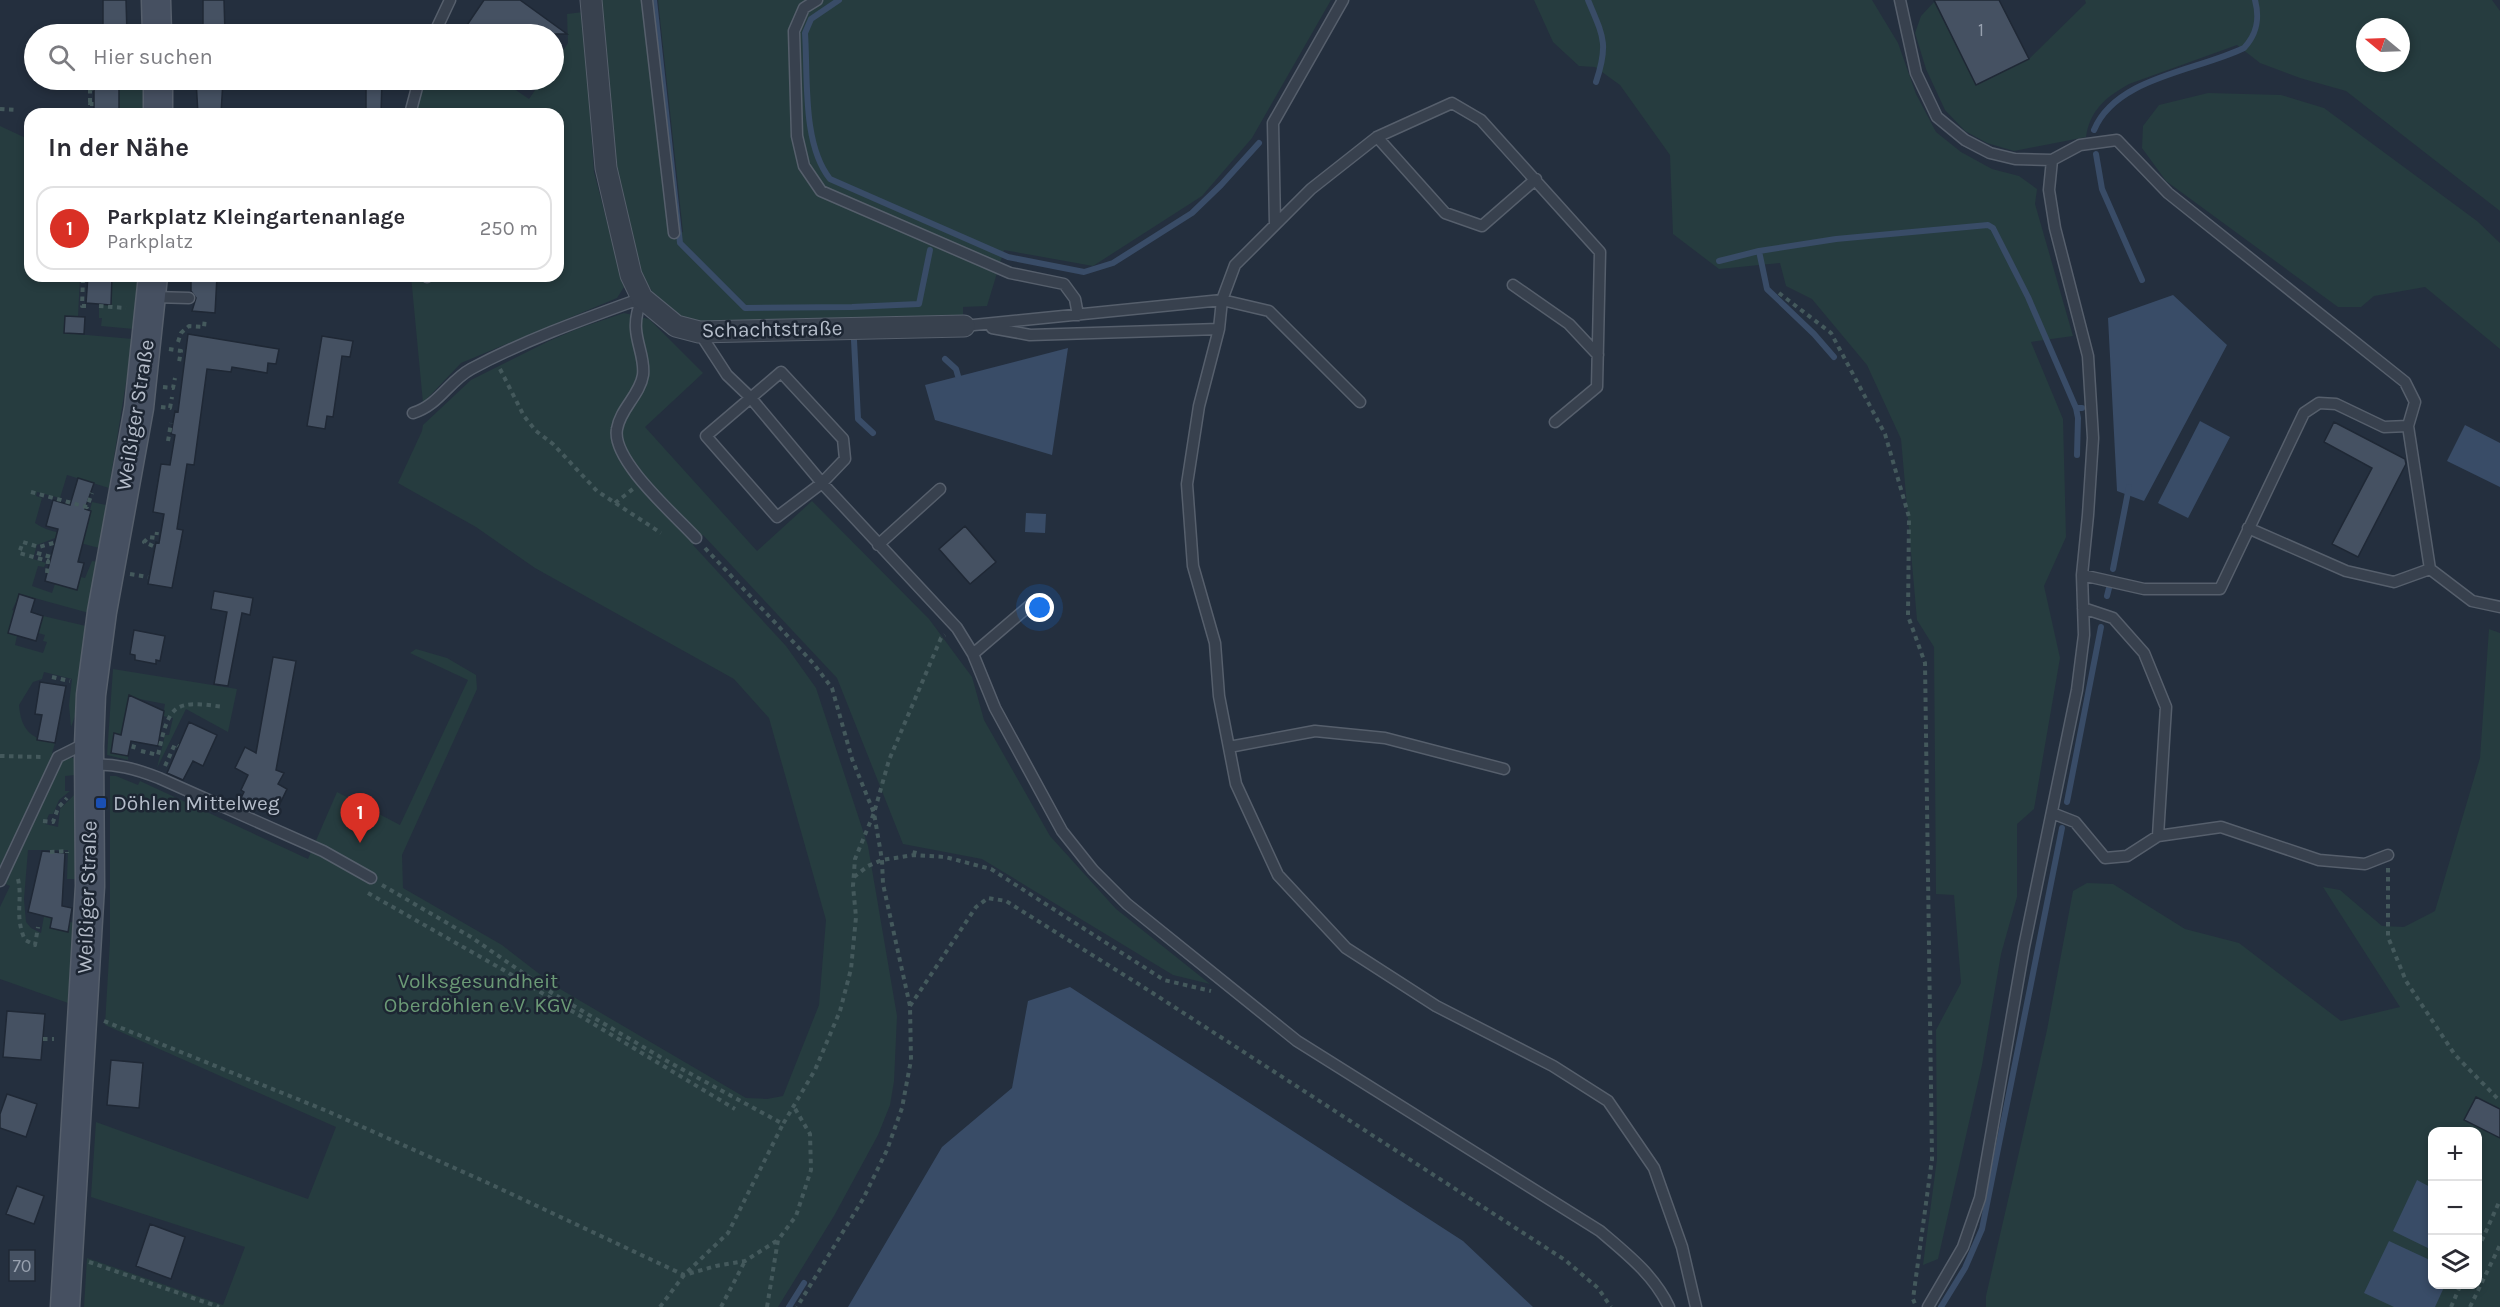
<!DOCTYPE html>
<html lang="de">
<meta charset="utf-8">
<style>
:root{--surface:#fff;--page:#f7f7f7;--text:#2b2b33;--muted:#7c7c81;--line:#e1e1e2;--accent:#d93025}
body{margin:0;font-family:Karla,sans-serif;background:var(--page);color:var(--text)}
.controls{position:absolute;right:18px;bottom:18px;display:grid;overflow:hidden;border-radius:12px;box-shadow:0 3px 9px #0003}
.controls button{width:54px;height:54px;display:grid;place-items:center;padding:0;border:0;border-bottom:2px solid var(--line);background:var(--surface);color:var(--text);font:30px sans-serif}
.compass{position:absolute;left:2356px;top:18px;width:54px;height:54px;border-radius:50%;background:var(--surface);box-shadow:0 3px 9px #0003;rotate:289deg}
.you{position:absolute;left:1040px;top:608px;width:21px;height:21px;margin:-15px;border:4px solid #fff;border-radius:50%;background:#1a73e8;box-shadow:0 0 0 9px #1a73e833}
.badge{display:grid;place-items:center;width:39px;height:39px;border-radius:50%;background:var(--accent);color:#fff;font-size:20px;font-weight:700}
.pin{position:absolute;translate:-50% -50px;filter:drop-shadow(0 2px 3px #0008)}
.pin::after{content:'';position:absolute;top:32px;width:21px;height:18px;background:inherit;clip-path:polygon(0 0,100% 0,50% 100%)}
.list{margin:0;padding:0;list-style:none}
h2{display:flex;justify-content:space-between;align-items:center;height:78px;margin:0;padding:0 24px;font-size:26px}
h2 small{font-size:20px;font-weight:400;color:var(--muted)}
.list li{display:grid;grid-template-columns:39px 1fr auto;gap:18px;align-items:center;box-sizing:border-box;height:84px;margin:0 12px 12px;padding:0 12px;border:2px solid var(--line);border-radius:18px}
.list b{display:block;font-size:22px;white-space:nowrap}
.list p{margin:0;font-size:20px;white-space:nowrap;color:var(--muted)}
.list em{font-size:20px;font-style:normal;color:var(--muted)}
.icon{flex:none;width:33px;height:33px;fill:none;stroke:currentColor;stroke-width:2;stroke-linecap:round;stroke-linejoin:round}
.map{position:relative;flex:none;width:2500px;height:1307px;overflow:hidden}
.search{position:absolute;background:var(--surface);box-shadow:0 3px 9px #0003;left:24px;top:24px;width:540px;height:66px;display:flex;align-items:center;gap:15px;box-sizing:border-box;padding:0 21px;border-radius:33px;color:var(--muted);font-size:22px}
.panel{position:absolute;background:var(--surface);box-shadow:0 3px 9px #0003;left:24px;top:108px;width:540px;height:174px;border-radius:18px}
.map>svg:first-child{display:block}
.green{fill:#263c3f;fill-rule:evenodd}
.water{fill:#394c67}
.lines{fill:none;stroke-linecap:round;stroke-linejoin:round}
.stream{stroke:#394c67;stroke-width:6}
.building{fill:#455162;stroke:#1f2835;stroke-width:1.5}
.lane-casing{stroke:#565f6c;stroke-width:13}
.street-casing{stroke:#565f6c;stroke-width:23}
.secondary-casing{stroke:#565f6c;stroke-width:31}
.path{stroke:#44595c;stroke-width:4;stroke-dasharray:4.5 4.5;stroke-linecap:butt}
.lane{stroke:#38414e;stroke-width:10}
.street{stroke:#38414e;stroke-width:21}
.secondary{stroke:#465061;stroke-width:28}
.transit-dot{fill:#1a4fb4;stroke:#1d2633;stroke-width:2}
.labels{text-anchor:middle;stroke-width:5;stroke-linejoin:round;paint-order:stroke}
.number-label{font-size:18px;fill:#98a1af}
.street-label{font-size:21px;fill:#b4bcc9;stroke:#1d2633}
.poi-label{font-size:21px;fill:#b4bcc9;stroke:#1d2633;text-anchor:start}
.park-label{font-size:21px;fill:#6b9a76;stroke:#1d2633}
</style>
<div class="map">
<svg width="2500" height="1307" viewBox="0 0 2500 1307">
<rect width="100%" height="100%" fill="#242f3e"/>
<path class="green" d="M600,0H642L670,233L683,232L658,0H1331L1252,138L1202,196L1093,266L1004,250L987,306L963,307V316L700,322L683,318L657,299L640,272L617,181Z
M1534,0H1872L1898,43L1916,94L1936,132L1961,152L1992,169L2019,176L2037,189L2035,204L2073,336L2031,342L2063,419L2066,537L2044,586L2060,658L2034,809L2017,824V897L2001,954L1982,1065L1938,1259L1923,1265L1937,1159L1936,1030L1961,983L1954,895L1936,894L1934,647L1917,620L1901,439L1867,365L1812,299L1786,286L1780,263L1719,269L1673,234L1670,155L1620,85L1595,67L1579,66L1553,42Z
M2085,0H2492L2500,11V211L2346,91L2300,78L2260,63L2237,45L2129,84C2106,97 2090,110 2086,137L2014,151L1987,143L1965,131L1945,110L1926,69L1915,33L1921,16L1934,2L1977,85L2029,59L2086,3ZM2365,27H2401V63H2365Z
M583,12L594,172L624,287L617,298L461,363L423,403L411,276H558V114H405L414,80H501L529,99L542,80H554V64L568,43L567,14Z
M119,80H143V114H119Z
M2208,93L2281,95L2324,108L2477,221L2500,243V349L2425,287L2374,296L2361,307H2338L2166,181L2142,148L2143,126L2159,105Z
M0,126L30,140V276H80L78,317L65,316L64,333L133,339L109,488L67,475L60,498L37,492L36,496L42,498L35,523C48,533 69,534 84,536L92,502L106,505L99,548L58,537L37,545L33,559L46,563L44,567L38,566L32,586L52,593L55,584L77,590L80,577L85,578L92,561L98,562L89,613L20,594L12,610L15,611L8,633L17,636L15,645L43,653L47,642L43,641L45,635L38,633L43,616L86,626L75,716L71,727L69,705L72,679L44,672L42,679L33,682L19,705C21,730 31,739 55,743L52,753L55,754L0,866Z
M112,276H138L134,329L101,326L102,318H99V304H111Z
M624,313L649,319L703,373L645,427L757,551L812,501L929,619L972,677L984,720L1050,836L1116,909L1210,984L1173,975L982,859L903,844L837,678L703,535L693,545L786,646L816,688L868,846L897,1016L894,1081L890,1105L878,1135L834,1216L778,1307H84L87,1258L223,1305L245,1247L91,1197L96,1122L308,1199L336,1127L105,1025L110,940V776H116L138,785L140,781L308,859L337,792L400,825L468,680L410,653L416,649L447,658L476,675L477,689L402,855L403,888L502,945L555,986L746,1098L767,1099L783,1096L819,1005L826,920L769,718L734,679L535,568L476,527L398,483L422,431L423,425L471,380L549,341L577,329Z
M2489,629L2500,633V1307H1986V1296L2047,1030L2073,891L2087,883L2113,884L2185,929L2239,943L2341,1021L2400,1007L2323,887L2340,890L2382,926L2404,927L2435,911L2480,758ZM2432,1132H2478V1284H2432Z
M113,669L237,689L228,732L186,709L157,768L165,735H169L173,718L163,716L165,704L129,697L121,735L114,734L111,753L128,756V760L107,755Z
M68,756L75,759V775L65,776V791H70L59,800L53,814H49L45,824L58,827L60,809L75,794L76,879H67L68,850H28L24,899L26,922L31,928L41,933L44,916L52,918L67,932L70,922L76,923L71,1004L0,979V907L10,886L2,882L62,759Z"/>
<path class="water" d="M2173,295L2227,345L2144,501L2117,491L2108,318Z
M1068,348L1052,455L935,420L925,385Z
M2200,421L2230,437L2188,518L2158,503Z
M2465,425L2500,443V487L2447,461Z
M1026,513L1046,514L1045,533L1025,532Z
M1070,987L1463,1241L1533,1307H848L942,1147L1012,1088L1028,1001Z
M2417,1180L2432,1188V1250L2393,1231Z
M2389,1241L2432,1261V1284L2445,1285L2435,1307H2394L2364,1293Z"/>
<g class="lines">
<path class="stream" d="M654,0L680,243L745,308L852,307L919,304L930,250
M839,0L811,19L805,33C808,77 802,144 830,179L1008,257L1084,272L1113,263L1192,213L1221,185L1259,143
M1588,0C1603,36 1609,43 1596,82
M2094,130C2116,77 2197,71 2244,48C2257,34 2260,19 2255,0
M2096,154L2102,189L2142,280
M1759,251L1767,289L1814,334L1834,357
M1719,261L1759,251L1836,239L1988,225L1993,228L2028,297L2076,408H2082
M854,340L858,419L873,433
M945,359L956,369L958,376
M2076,408L2078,418L2077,455
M2113,569L2129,487
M2107,596L2109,588
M2067,802L2101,627
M789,1307L804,1283
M1941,1307L1965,1268L1982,1229L2062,828"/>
</g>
<path class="building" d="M103,0H126L127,34H103Z
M203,0H224L225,34H203Z
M484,0H520L567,34H461Z
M1934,0H1999L2029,59L1976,85Z
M94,80H119V114H94Z
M196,80H223L221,114H198Z
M366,80H382L381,114L366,113Z
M88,276H112L111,305L86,303Z
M191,276H217L215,313L192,311L196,298L191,291Z
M65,316L85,317L84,334L64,333Z
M188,334L279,349L276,364L268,363L267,373L232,367L231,372L207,369L194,465L187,464L177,529L183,530L172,588L148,584L156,542L159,543L164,514L153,512L161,464L170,465L175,435L171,434L175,411L178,412Z
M322,336L353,341L350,357L342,356L333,417L327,416L325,429L307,426Z
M2334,422L2405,459L2406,464L2358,557L2332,544L2372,468L2324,442Z
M78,478L94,483L85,509L91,511L78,562L84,563L77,590L45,581L58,529L46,526L53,500L70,505Z
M965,526L996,562L970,584L939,549Z
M214,591L253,598L250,615L242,613L228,686L214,684L227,612L211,609Z
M19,594L35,599L31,612L43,616L36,641L8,633Z
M134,630L165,636L160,661L156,660V664L135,660V655L130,654Z
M273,657L296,661L276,770L284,773L278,784L287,789L275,814L241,798L244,792L241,790L248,775L235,768L245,747L256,753Z
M40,682L66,686L55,743L37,740L42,715L35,714Z
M129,695L164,711L158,746L131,741L128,756L111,753L114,733L121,735Z
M189,722L217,735L203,766L193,761L183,780L167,773Z
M42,851L65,853L62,906L72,908L68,932L50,928L52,918L28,912Z
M7,1011L45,1014L41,1060L3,1057Z
M111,1060L143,1063L139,1108L107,1105Z
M7,1094L37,1104L26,1137L0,1128V1114Z
M2476,1097L2500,1109V1138L2464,1120Z
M17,1186L44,1196L34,1224L6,1214Z
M150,1224L185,1237L171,1279L136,1266Z
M9,1250H35V1281H9Z"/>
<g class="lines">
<g class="lane-casing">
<path id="lane" d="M647,0L674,233
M817,0L804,8L794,31L797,136L804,166L821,191L1010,273L1064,284L1075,299L1078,315
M1900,0L1916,73L1937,117L1965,140L1990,153L2015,159L2052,160
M434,34L450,0
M410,114L419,80
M1377,137L1445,213L1482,226L1536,179
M1275,224L1273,123L1343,0
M427,276V277
M1513,285L1569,324L1598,355
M153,297L189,298
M642,298C638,308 635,318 636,329C637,345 645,359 643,375C640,395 620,409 617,429C611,460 675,515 696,538
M964,326L1222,300L1235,265L1311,189L1377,137L1452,103L1481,120L1600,252L1597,387L1555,422
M992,328L1030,335L1219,329
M699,332L727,375L750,397L822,483L957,628L973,654L995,708L1062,831L1093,870L1127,904L1297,1041L1600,1231C1627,1254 1654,1275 1669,1307
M781,372L843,439L845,459L822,483L777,517L706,436Z
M1360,402L1269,311L1222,300L1219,329L1199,406L1187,484L1193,566L1215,643L1219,696L1236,784L1278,875L1346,948L1436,1006L1553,1066L1608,1101L1654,1168L1682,1247L1696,1307
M413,413C439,405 449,381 471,369C525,340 584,319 642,298
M2408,426L2430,569L2472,601L2500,607
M2248,528L2346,571L2394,582L2430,569
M878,545L940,489
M2083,608L2113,618L2144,653L2166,707L2158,836
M973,654L1035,601
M1229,747L1315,731L1385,738L1504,769
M89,765C115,763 136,769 159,778L323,851L371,878
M2052,813L2075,822L2105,858L2127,856L2158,836L2221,827L2319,860L2365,864L2388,855
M0,881L58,757L78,747L89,746
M1928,1307L1963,1247L1980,1198L2024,947L2077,690L2084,635L2082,575L2088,515L2093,438L2088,356L2055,228L2049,190L2052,160L2080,145L2117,140L2168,193L2405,382L2415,402L2408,426L2384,427L2336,404L2319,403L2304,413L2220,589H2144L2082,575"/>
</g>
<g class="street-casing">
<path id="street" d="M591,0L606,168L631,275L642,298L676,326L699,332L964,326"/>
</g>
<g class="secondary-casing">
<path id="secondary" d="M156,0L157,34
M158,80V114
M65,1307L90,886L89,746L91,695L102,612L139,408L153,276"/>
</g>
<path class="path" d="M90,80V89L95,88
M90,89V104
M0,109L18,110
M90,114V104H94
M1779,293L1831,333L1885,434L1909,517L1908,616L1925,663L1932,1159L1913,1299L1915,1304
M86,306H82L83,279H88
M99,306L126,308
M178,342L181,333L189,326L204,327L205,318
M169,349L181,351L179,362
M500,369L524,416L536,431L553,444L597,491L661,533
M163,387L173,388L175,378
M161,407L170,408L172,397
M168,441L171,423
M31,492L87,507L92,493
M615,503L633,489
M153,546L144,542L149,537L156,538L157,532
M705,548L813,663L832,688L852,759L874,813L882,860L883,884L910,1006L911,1060L902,1108L887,1150L863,1199L797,1307
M37,553L51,557
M47,573L48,561L19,553L23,542L39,547L57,542
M130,574L148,577
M52,677L70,681
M133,749L135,742
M141,751L158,755C169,706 172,699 223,707
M0,756L43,757
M165,766L175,744L178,746
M43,821L53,822L58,808L67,798
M50,852L67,851V853
M914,855L916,847
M2388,868V937L2406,981L2455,1055L2500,1101
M854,877L868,866L882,860L914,855L945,857L991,869L1164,980L1211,991
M18,879C23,901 14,915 25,940L35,945L38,927
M382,885L471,937L552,993L667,1061L783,1124L815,1070L840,1011L851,969L856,917L853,886L855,859L874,813L889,760L941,638L945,635
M368,893L507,972L735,1109
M910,1006L976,907L988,898L1006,901L1148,990L1565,1260L1598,1288L1611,1307
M104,1021L327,1111L488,1183L684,1275L716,1266L745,1261L778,1240
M43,1039H54
M2478,1249L2500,1200
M89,1262L219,1307
M660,1307L684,1275L728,1233L783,1124
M721,1307L745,1261
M767,1307L778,1240L796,1216L811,1170L810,1134L794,1107
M2451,1307L2461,1284
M2470,1307L2500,1245"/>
<use href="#lane" class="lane"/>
<use href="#street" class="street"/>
<use href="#secondary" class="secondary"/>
</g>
<rect class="transit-dot" x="95" y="797" width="12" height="12" rx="3"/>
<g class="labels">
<g class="number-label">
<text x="1981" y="36">1</text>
<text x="22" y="1272">70</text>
</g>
<g class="street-label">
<text transform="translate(772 329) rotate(-1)" y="7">Schachtstraße</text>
<text transform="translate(135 415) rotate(-81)" y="7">Weißiger Straße</text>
<text transform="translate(87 897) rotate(-88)" y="7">Weißiger Straße</text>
</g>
<g class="poi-label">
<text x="113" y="810">Döhlen Mittelweg</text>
</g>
<g class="park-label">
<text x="478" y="988">Volksgesundheit<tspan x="478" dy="24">Oberdöhlen e.V. KGV</tspan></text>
</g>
</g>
</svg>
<div class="controls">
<button>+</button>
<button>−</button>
<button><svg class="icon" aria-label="layers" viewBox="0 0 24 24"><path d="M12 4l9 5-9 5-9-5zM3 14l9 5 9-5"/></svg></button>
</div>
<svg class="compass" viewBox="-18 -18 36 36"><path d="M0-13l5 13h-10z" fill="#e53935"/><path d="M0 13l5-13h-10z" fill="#7c7c81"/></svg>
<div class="you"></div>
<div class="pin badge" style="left:360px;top:843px">1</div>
<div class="search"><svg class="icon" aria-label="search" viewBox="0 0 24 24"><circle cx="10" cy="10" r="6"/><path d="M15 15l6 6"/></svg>Hier suchen</div>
<section class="panel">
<h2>In der Nähe<small></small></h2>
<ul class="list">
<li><span class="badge">1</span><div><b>Parkplatz Kleingartenanlage</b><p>Parkplatz</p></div><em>250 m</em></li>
</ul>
</section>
</div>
